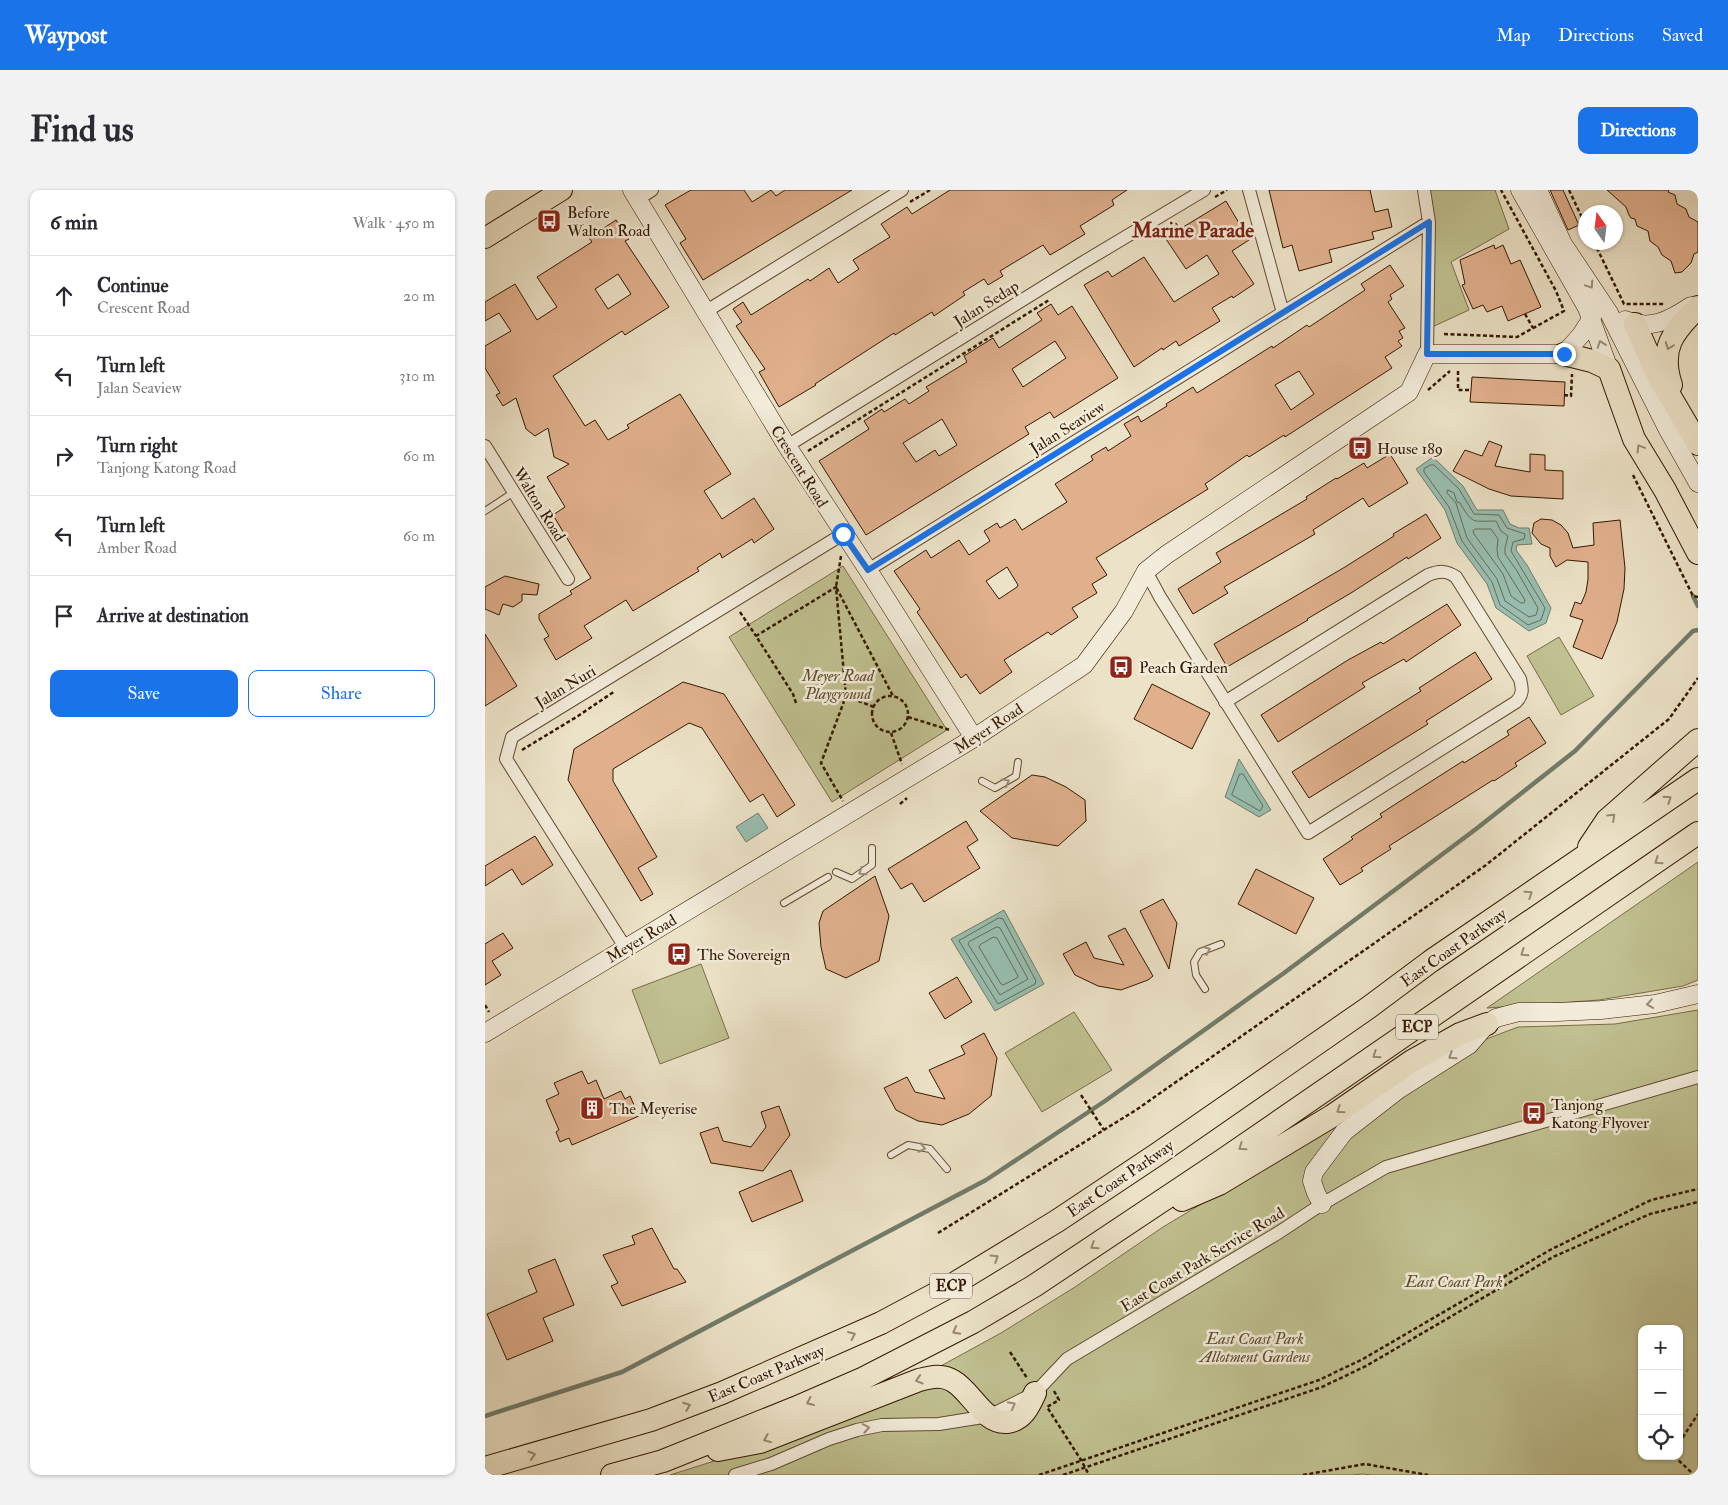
<!DOCTYPE html>
<meta charset="utf-8">
<style>
:root{--surface:#fff;--page:#f2f2f3;--text:#2b2b33;--muted:#7c7c81;--line:#e1e1e2;--accent:#1a73e8}
body{margin:0;font-family:"IM FELL Double Pica",serif;background:var(--page);color:var(--text)}
.controls{position:absolute;right:15px;bottom:15px;display:grid;overflow:hidden;border-radius:10px;box-shadow:0 1px 4px #0004}
.controls button{width:45px;height:45px;display:grid;place-items:center;padding:0;border:0;border-bottom:1px solid var(--line);background:var(--surface);color:var(--text);font:25px sans-serif}
.compass{position:absolute;left:1093px;top:15px;width:45px;height:45px;border-radius:50%;background:var(--surface);box-shadow:0 1px 4px #0004;rotate:346deg}
.stop{position:absolute;width:15px;height:15px;margin:-11px;border:4px solid #1a73e8;border-radius:50%;background:#fff}
.stop.end{background:#1a73e8;border-color:#fff;box-shadow:0 1px 5px #0008}
.list{margin:0;padding:0;list-style:none}
h2{display:flex;justify-content:space-between;align-items:center;height:65px;margin:0;padding:0 20px;font-size:21px}
h2 small{font-size:16px;font-weight:400;color:var(--muted)}
.list li{display:grid;grid-template-columns:32px 1fr auto;gap:15px;align-items:center;box-sizing:border-box;height:80px;padding:0 20px;border-top:1px solid var(--line)}
.list b{display:block;font-size:19px;white-space:nowrap}
.list p{margin:0;font-size:16px;white-space:nowrap;color:var(--muted)}
.list em{font-size:16px;font-style:normal;color:var(--muted)}
.actions{display:flex;gap:10px;padding:15px 20px}
.actions a{flex:1;padding:11px 0;border:1px solid var(--accent);border-radius:10px;text-align:center;font-size:18px;color:var(--accent)}
.actions .main{background:var(--accent);color:#fff}
.icon{flex:none;width:28px;height:28px;fill:none;stroke:currentColor;stroke-width:2;stroke-linecap:round;stroke-linejoin:round}
.map{position:relative;flex:none;width:1213px;height:1285px;overflow:hidden;border-radius:10px}
header{display:flex;align-items:center;gap:30px;box-sizing:border-box;height:70px;padding:0 25px;background:var(--accent);color:#fff}
header strong{font-size:24px}
nav{display:flex;gap:28px;margin-inline-start:auto;font-size:18px}
.intro{display:flex;align-items:center;justify-content:space-between;box-sizing:border-box;height:120px;padding:0 30px}
h1{margin:0;font-size:35px}
.button{padding:12px 22px;border-radius:10px;background:var(--accent);color:#fff;font-size:18px;font-weight:700}
main{display:flex;gap:30px;padding:0 30px}
aside{flex:1;background:var(--surface);border-radius:10px;box-shadow:0 1px 4px #0004}
.map>svg:first-child{display:block}
.green{fill:#c0c090;stroke:#7a6c48;fill-rule:evenodd}
.water{fill:#99beb0;stroke:#717c6a}
.lines{fill:none;stroke-linecap:round;stroke-linejoin:round}
.shore{stroke:#666c58;stroke-width:1}
.stream{stroke:#717c6a;stroke-width:4.5}
.building{fill:#e0b08d;stroke:#341900;fill-rule:evenodd}
.lane-casing{stroke:#624b32;stroke-width:8}
.street-casing{stroke:#624b32;stroke-width:14}
.secondary-casing{stroke:#341900;stroke-width:19}
.primary-casing{stroke:#341900;stroke-width:22}
.highway-casing{stroke:#341900;stroke-width:24}
.path{stroke:#341900;stroke-width:2.5;stroke-dasharray:4 2.5;stroke-linecap:butt}
.lane{stroke:#f3ecdb;stroke-width:6}
.street{stroke:#f3ecdb;stroke-width:12}
.secondary{stroke:#f3ecdb;stroke-width:18}
.primary{stroke:#ece2c7;stroke-width:20}
.highway{stroke:#ece2c7;stroke-width:22}
.oneway{stroke:#9d8d78}
.oneway2{stroke:#99886d}
.route{stroke:#1a73e8;stroke-width:6}
.labels{text-anchor:middle;stroke-width:5;stroke-linejoin:round;paint-order:stroke}
.shield{fill:#f3ecdb;stroke:#6d5842;stroke-width:1}
.shield-label{font-size:15px;font-weight:bold;fill:#341900}
.poi-label{font-size:16px;fill:#341900;stroke:#f3ecdb;text-anchor:start}
.street-label{font-size:16px;fill:#341900;stroke:#f3ecdb}
.park-label{font-size:16px;font-style:italic;fill:#5e4b2b;stroke:#f3ecdb}
.district-label{font-size:21px;font-weight:bold;fill:#7a1f14;stroke:#f3ecdb}
</style>
<header>
<strong>Waypost</strong>
<nav><a>Map</a><a>Directions</a><a>Saved</a></nav>
</header>
<div class="intro"><h1>Find us</h1><a class="button">Directions</a></div>
<main>
<aside>
<h2>6 min<small>Walk · 450 m</small></h2>
<ul class="list">
<li><svg class="icon" aria-label="ahead" viewBox="0 0 24 24"><path d="M12 20V5M6 11l6-6 6 6"/></svg><div><b>Continue</b><p>Crescent Road</p></div><em>20 m</em></li>
<li><svg class="icon" aria-label="left" viewBox="0 0 24 24"><path d="M17 20v-9H6M10 6l-5 5 5 5"/></svg><div><b>Turn left</b><p>Jalan Seaview</p></div><em>310 m</em></li>
<li><svg class="icon" aria-label="right" viewBox="0 0 24 24"><path d="M7 20v-9h11M14 6l5 5-5 5"/></svg><div><b>Turn right</b><p>Tanjong Katong Road</p></div><em>60 m</em></li>
<li><svg class="icon" aria-label="left" viewBox="0 0 24 24"><path d="M17 20v-9H6M10 6l-5 5 5 5"/></svg><div><b>Turn left</b><p>Amber Road</p></div><em>60 m</em></li>
<li><svg class="icon" aria-label="arrive" viewBox="0 0 24 24"><path d="M6 21V4h12l-3 4 3 4H6"/></svg><div><b>Arrive at destination</b></div></li>
</ul>
<div class="actions"><a class="main">Save</a><a>Share</a></div>
</aside>
<div class="map">
<svg width="1213" height="1285" viewBox="0 0 1213 1285">
<rect width="100%" height="100%" fill="#ece2c7"/>
<filter id="stains"><feTurbulence type="fractalNoise" baseFrequency=".004" numOctaves="4"/><feColorMatrix values="0 0 0 0 .2 0 0 0 0 .09 0 0 0 0 .02 0 0 0 .5 -.17"/></filter>
<radialGradient id="worn" r=".72"><stop offset=".6" stop-color="#630" stop-opacity="0"/><stop offset="1" stop-color="#630" stop-opacity=".3"/></radialGradient>
<path class="green" d="M944,0H1010L1024,39L966,72L984,120L947,137Z
M358,376L462,540L347,612L244,447Z
M1074,447L1109,506L1076,525L1042,466Z
M1213,672V790L1198,796L1114,810L1002,818Z
M216,774L244,848L175,874L147,800Z
M1213,820V1285H887L878,1284L866,1285H185L267,1259L443,1183L516,1143L590,1097L678,1037L975,859L1033,837L1130,834ZM1157,1139H1194V1266H1157Z
M589,822L627,880L557,922L520,863Z"/>
<path class="water" d="M948,267L978,296L992,320H1018L1025,334L1034,338H1044L1047,354L1032,355L1031,360L1042,375L1066,418L1061,433L1044,441L1011,418L1002,394L972,353L960,320L931,279Z
M754,569L786,620L774,627L740,607Z
M273,623L283,638L261,652L251,637Z
M519,720L559,794L510,821L466,749Z"/>
<g class="lines">
<path class="shore" d="M946,275H949L974,299L989,324L1014,325L1022,338L1040,344L1039,349L1028,352L1026,361L1060,418L1056,430L1043,435L1015,415L1007,392L977,351L964,317L939,282V279Z
M963,300L969,303L972,312L975,313C988,335 987,331 1011,331L1016,341L1023,346L1020,358V364L1032,381L1053,418L1051,425L1044,427L1020,411L1012,389L982,348L971,313L962,303Z
M991,339H1006L1013,349L1012,359L1013,367L1040,410L1039,413H1036L1026,406L1018,384L989,344L988,341Z
M755,584H758L778,616L775,621L747,605Z
M514,728L518,729L551,791L550,794L513,814L474,751Z
M512,737L515,738L543,789L515,805L483,754L484,752Z
M509,747L512,748L533,786L532,788L518,795L516,794L494,757L495,755Z"/>
<path class="stream" d="M1208,406L1213,416
M0,1226L137,1182L501,990L620,911L799,783L991,639L1090,561L1208,441L1213,440"/>
</g>
<path class="building" d="M206,0H259L267,12L286,0L291,6L300,0H367L218,90L195,53L201,49L180,15Z
M465,0H642L627,10L629,15L595,36L600,44L577,58L565,65L558,55L515,81L518,86L503,95L499,89L478,102L480,105L449,126L447,122L410,145L409,143L330,194L331,195L294,217L274,182L280,179L251,136L257,132L248,119L258,112L266,125L323,89L325,91L344,78L353,93L374,79L368,70L405,47L396,34L422,17L427,24Z
M784,0H885L890,22L903,19L907,37L887,42L889,49L844,60L847,72L814,81L807,55L798,58Z
M1065,0H1078L1094,35L1083,40Z
M1122,0H1184L1183,2L1190,5L1192,14L1201,19L1204,27L1213,32V62L1209,64L1206,73L1197,82L1190,83L1186,71L1177,65L1173,57L1165,51L1163,41L1152,36L1150,29L1146,28L1144,25L1141,17Z
M741,11L764,50L747,61L769,94L748,108L747,106L727,118L735,131L694,156L691,151L678,160L677,158L649,177L599,95L623,81L627,87L659,67L689,112L734,84L722,65L701,79L677,43L691,33L695,39Z
M131,30L144,49L140,51L184,117L140,145L137,141L68,186L100,236L110,230L123,250L144,238L142,235L195,204L246,284L219,301L237,329L269,308L289,339L269,353L267,349L237,368L235,363L212,378L214,381L148,421L141,410L99,436L107,448L71,470L59,449L64,446L54,429V424L87,404L85,401L106,388L68,325L80,317L62,287L84,274L69,267L63,238L50,246L41,239L31,208L18,216L11,205L15,203L0,178V156L26,141L14,123L0,131V112L30,94L52,130L72,117L52,87L107,52L104,48ZM133,84L146,104L123,119L110,99Z
M1009,55L1010,59L1018,55L1026,74L1035,70L1056,117L1023,131L1017,116L1002,122L998,115L988,119L977,95L980,94L975,70Z
M905,75L919,96L905,105L907,109L903,112L920,138L914,141L918,148L913,151L917,156L900,167L907,178L800,247L799,245L764,267L762,265L720,294L723,299L611,368L622,385L607,394L612,403L587,418L593,427L566,445L563,442L519,470L527,482L495,504L481,484L476,488L432,422L435,419L409,381L441,360L446,368L474,350L484,365L505,351L499,341L512,333L515,338L530,329L537,340L582,312L570,294L608,270L606,266L621,257L623,261L646,246L639,234L653,226L656,232L682,216L681,214L708,197L712,203L787,156L788,158L822,135L824,137L880,100L876,94ZM814,181L829,204L806,220L790,195ZM522,377L533,395L532,397L514,409L501,391Z
M566,114L573,125L587,116L633,188L569,228L565,222L540,237L544,244L381,345L334,271L384,239L379,231L397,219L399,222L420,209L424,214L444,201L441,197L482,172L479,166L508,148L514,158L557,130L552,123ZM570,151L581,168L538,197L527,179ZM457,229L472,255L454,266L450,260L431,272L418,253Z
M987,187L1080,192L1079,216L985,212Z
M1004,251L1017,256L1010,276L1045,282V264L1060,265V280L1078,281V309L1026,306L1004,299L968,281L980,260L997,266Z
M905,264L923,293L884,317L878,308L828,340L830,344L739,397L743,403L708,424L693,399L736,372L731,363L822,309L821,307L851,288L852,289L879,273L882,278Z
M941,324L956,348L923,369L922,367L866,403L822,429L823,430L742,477L729,454L860,377L909,346L908,344Z
M1056,329L1067,330L1076,335L1083,343L1088,358L1109,355L1108,333L1135,330L1140,378L1139,399L1132,432L1117,469L1088,457L1098,430L1085,426L1090,412L1096,414L1101,402L1103,389V372L1082,370L1071,377L1065,366V358L1056,354L1047,343L1049,333Z
M20,386L54,394L52,405L37,404V411L28,417L18,414L14,425L0,419V397Z
M962,414L976,435L921,472L919,469L877,493L880,497L793,552L776,525L863,470L896,452L898,454Z
M0,444L32,496L0,516Z
M990,462L1007,489L941,531L943,534L824,608L807,582L936,501L934,498Z
M198,492L239,504L310,615L292,627L278,604L265,612L217,538L204,533L128,579V591L172,667L153,678L168,704L156,711L83,590L89,559Z
M667,494L725,523L707,559L649,529Z
M1044,527L1061,553L1030,573L1032,576L1009,591L1008,590L904,656L906,659L876,678L878,681L855,695L838,669L868,649L866,647L897,627L895,624L978,571L979,573L1024,545L1022,541Z
M547,585L560,587L581,597L600,610L601,631L573,656L527,648L495,621Z
M481,631L493,650L482,657L495,678L439,712L427,693L416,699L403,679Z
M50,646L68,675L37,695L27,679L0,696V676Z
M771,679L829,708L811,744L753,714Z
M390,686L404,726L394,771L361,788L341,779L336,757L334,733L338,721Z
M678,709L692,733L684,779L655,721Z
M640,738L668,786L663,790L636,800L613,796L590,785L578,764L601,752L609,768L639,775L623,746Z
M18,743L28,758L7,771L16,785L0,795V754Z
M472,787L487,812L460,829L444,803Z
M499,843L512,868L506,906L484,924L457,935L433,931L411,920L399,898L422,887L430,902L460,909L444,880L480,864L476,856Z
M97,881L103,894L111,890L119,909L136,901L140,909L145,906L154,926L87,955L84,948L75,952L71,942L74,940L61,910L74,904L69,893Z
M294,916L305,945L278,981L226,973L215,943L233,937L238,951L266,957L281,937L276,922Z
M306,980L318,1011L267,1032L254,1002Z
M167,1038L189,1079H192L201,1092L137,1116L126,1096L133,1093L118,1065L150,1054L147,1046Z
M70,1069L89,1115L58,1128L68,1151L22,1170L2,1124L52,1102L43,1080Z"/>
<g class="lines">
<g class="lane-casing">
<path id="lane" d="M0,321L29,302
M497,591L510,598L531,586L533,572
M351,682L367,689L387,675V658
M299,713L343,687
M720,799L711,785L709,772L715,762L736,754
M406,965L423,955L445,959L462,979"/>
</g>
<g class="street-casing">
<path id="street" d="M764,0L798,123
M939,0L944,32L942,164
M153,9L167,0
M220,122L417,0
M0,256L83,389
M302,256L597,73L719,0
M383,380L944,32
M661,381L675,407L823,643L1031,512C1039,504 1037,498 1035,489L971,387C961,380 954,381 943,385L740,512
M140,757L21,569L27,547L358,344
M250,1285L286,1274L344,1249L372,1240L397,1235L454,1234L504,1226L550,1203L582,1169L793,1043L837,1014L901,977L1213,887"/>
</g>
<g class="secondary-casing">
<path id="secondary" d="M147,0L302,256L383,380L489,548
M1035,0L1102,118L1124,179
M1053,0L1078,54L1124,123L1182,238L1213,293
M1140,130C1165,141 1185,130 1206,116
M0,843L489,548L599,475L639,421L661,381L681,365L924,202L942,164H1079L1096,145L1107,128
M837,1014L831,1003L827,991L829,982L859,942L913,900L984,855L1002,834L1011,828L1034,822H1072L1116,820L1170,814L1213,804"/>
</g>
<g class="primary-casing">
<path id="primary" d="M0,48L77,0"/>
</g>
<g class="highway-casing">
<path id="highway" d="M1150,134L1172,184L1213,254
M1079,164L1107,171L1124,179L1149,249L1180,300L1213,363
M1186,195C1174,158 1188,142 1213,117
M1104,657L1122,630L1213,550
M697,1010L734,994L847,926L927,871L975,844L1002,834
M233,1260L275,1252L434,1190C446,1187 457,1184 468,1191C486,1201 499,1234 522,1232C538,1230 544,1216 550,1203
M0,1278L166,1230L237,1203L396,1133L467,1095L572,1031L674,963L883,818L946,771L1213,589
M127,1285L178,1271L310,1218L379,1188L488,1132L549,1096L738,970L1213,643"/>
</g>
<path class="path" d="M1084,0L1100,34
M730,7L742,0
M425,12L445,0
M1109,52L1139,114H1179
M1040,124L1048,138
M959,144L1032,147L1079,121L1071,101L1016,0
M973,181V200H986
M943,200L965,181
M1079,205L1086,206L1087,184
M323,261L564,110
M1148,285L1208,406L1213,407
M356,366L351,397L408,506
M255,422L271,446
M387 524a18 18 0 1 1 36 0a18 18 0 1 1-36 0Z
M361,506L389,517
M311,513L308,504L271,446L351,397L361,506L336,573L358,611
M423,527L465,540
M406,543L417,574
M37,560L93,526L130,501
M415,614L422,608
M0,815L4,822
M596,905L619,940
M453,1043L651,920L1001,675L1184,529L1213,488
M525,1162L542,1188
M569,1201L574,1210L562,1217L596,1270L604,1285
M1194,1253L1213,1224
M1189,1266L1209,1285
M554,1285L834,1190L878,1169L1065,1060L1166,1010L1213,999
M578,1285L837,1197L881,1176L1068,1067L1165,1024L1213,1012
M818,1285L880,1274L943,1285"/>
<use href="#lane" class="lane"/>
<use href="#street" class="street"/>
<use href="#secondary" class="secondary"/>
<use href="#primary" class="primary"/>
<use href="#highway" class="highway"/>
</g>
<defs><path id="oneway-chevron" d="M-2-3.5L2.5 0L-2 3.5" fill="none" stroke-width="1.6" stroke-linecap="round" stroke-linejoin="round" transform="scale(1.25)"/></defs>
<g class="oneway">
<use href="#oneway-chevron" transform="translate(1105 95) rotate(56)"/>
<use href="#oneway-chevron" transform="translate(1116 154) rotate(-109)"/>
<use href="#oneway-chevron" transform="translate(521 592) rotate(-29)"/>
<use href="#oneway-chevron" transform="translate(377 682) rotate(145)"/>
<use href="#oneway-chevron" transform="translate(722 760) rotate(-23)"/>
<use href="#oneway-chevron" transform="translate(1165 814) rotate(172)"/>
<use href="#oneway-chevron" transform="translate(967 866) rotate(147)"/>
<use href="#oneway-chevron" transform="translate(437 958) rotate(12)"/>
<use href="#oneway-chevron" transform="translate(527 1215) rotate(-28)"/>
<use href="#oneway-chevron" transform="translate(381 1238) rotate(-10)"/>
</g>
<g class="oneway2">
<use href="#oneway-chevron" transform="translate(1184 156) rotate(111)"/>
<use href="#oneway-chevron" transform="translate(1155 258) rotate(-121)"/>
<use href="#oneway-chevron" transform="translate(1183 609) rotate(-34)"/>
<use href="#oneway-chevron" transform="translate(1127 627) rotate(-43)"/>
<use href="#oneway-chevron" transform="translate(1173 671) rotate(145)"/>
<use href="#oneway-chevron" transform="translate(1044 704) rotate(-34)"/>
<use href="#oneway-chevron" transform="translate(1039 763) rotate(145)"/>
<use href="#oneway-chevron" transform="translate(891 865) rotate(146)"/>
<use href="#oneway-chevron" transform="translate(855 920) rotate(146)"/>
<use href="#oneway-chevron" transform="translate(757 957) rotate(146)"/>
<use href="#oneway-chevron" transform="translate(609 1056) rotate(147)"/>
<use href="#oneway-chevron" transform="translate(510 1068) rotate(-32)"/>
<use href="#oneway-chevron" transform="translate(471 1141) rotate(152)"/>
<use href="#oneway-chevron" transform="translate(367 1145) rotate(-25)"/>
<use href="#oneway-chevron" transform="translate(434 1190) rotate(163)"/>
<use href="#oneway-chevron" transform="translate(325 1212) rotate(156)"/>
<use href="#oneway-chevron" transform="translate(202 1216) rotate(-21)"/>
<use href="#oneway-chevron" transform="translate(282 1249) rotate(158)"/>
<use href="#oneway-chevron" transform="translate(47 1265) rotate(-17)"/>
</g>
<g class="lines">
<path class="route" d="M358,344L383,380L944,32L942,164H1079"/>
</g>
<defs>
<g id="bus-square" transform="scale(1.25)"><rect x="-9" y="-9" width="18" height="18" rx="4" fill="#8f2418" stroke="#f3ecdb"/><path d="M-5-6H5V4H4V6H2V4H-2V6H-4V4H-5ZM-3.5-4V0h7V-4ZM-3.5 1.2v1.5H-2V1.2ZM2 1.2v1.5H3.5V1.2Z" fill="#fff"/></g>
<g id="building-square" transform="scale(1.25)"><rect x="-9" y="-9" width="18" height="18" rx="4" fill="#8f2418" stroke="#f3ecdb"/><path d="M-4-6H4V6H1V3H-1V6H-4ZM-2.5-4.3h1.7v1.8h-1.7ZM.8-4.3h1.7v1.8H.8ZM-2.5-1h1.7V.8h-1.7ZM.8-1h1.7V.8H.8Z" fill="#fff"/></g>
</defs>
<g fill-rule="evenodd">
<use href="#bus-square" x="64" y="31"/>
<use href="#bus-square" x="875" y="258"/>
<use href="#bus-square" x="636" y="477"/>
<use href="#bus-square" x="194" y="764"/>
<use href="#building-square" x="107" y="918"/>
<use href="#bus-square" x="1049" y="923"/>
</g>
<g class="labels">
<g class="shield">
<rect x="911" y="824.5" width="42" height="25" rx="4"/>
<rect x="445" y="1083.5" width="42" height="25" rx="4"/>
</g>
<g class="shield-label">
<text x="932" y="842">ECP</text>
<text x="466" y="1101">ECP</text>
</g>
<g class="poi-label">
<text x="82" y="28">Before<tspan x="82" dy="18">Walton Road</tspan></text>
<text x="892" y="264">House 189</text>
<text x="654" y="483">Peach Garden</text>
<text x="212" y="770">The Sovereign</text>
<text x="1066" y="920">Tanjong<tspan x="1066" dy="18">Katong Flyover</tspan></text>
<text x="124" y="924">The Meyerise</text>
</g>
<g class="street-label">
<text transform="translate(501 113) rotate(-32)" y="6">Jalan Sedap</text>
<text transform="translate(582 237) rotate(-32)" y="6">Jalan Seaview</text>
<text transform="translate(315 276) rotate(58)" y="6">Crescent Road</text>
<text transform="translate(55 314) rotate(58)" y="6">Walton Road</text>
<text transform="translate(80 496) rotate(-31)" y="6">Jalan Nuri</text>
<text transform="translate(503 538) rotate(-33)" y="6">Meyer Road</text>
<text transform="translate(156 748) rotate(-31)" y="6">Meyer Road</text>
<text transform="translate(968 757) rotate(-35)" y="6">East Coast Parkway</text>
<text transform="translate(635 988) rotate(-34)" y="6">East Coast Parkway</text>
<text transform="translate(717 1069) rotate(-31)" y="6">East Coast Park Service Road</text>
<text transform="translate(281 1183) rotate(-23)" y="6">East Coast Parkway</text>
</g>
<g class="park-label">
<text x="353" y="491">Meyer Road<tspan x="353" dy="18">Playground</tspan></text>
<text x="969" y="1097">East Coast Park</text>
<text x="770" y="1154">East Coast Park<tspan x="770" dy="18">Allotment Gardens</tspan></text>
</g>
<g class="district-label">
<text x="708" y="47">Marine Parade</text>
</g>
</g>
<rect width="100%" height="100%" filter="url(#stains)"/>
<rect width="100%" height="100%" fill="url(#worn)"/>
</svg>
<div class="controls">
<button>+</button>
<button>−</button>
<button><svg class="icon" aria-label="locate" viewBox="0 0 24 24"><circle cx="12" cy="12" r="6"/><path d="M12 2v4M12 18v4M2 12h4M18 12h4"/></svg></button>
</div>
<svg class="compass" viewBox="-18 -18 36 36"><path d="M0-13l5 13h-10z" fill="#e53935"/><path d="M0 13l5-13h-10z" fill="#7c7c81"/></svg>
<div class="stop" style="left:358px;top:344px"></div>
<div class="stop end" style="left:1079px;top:164px"></div>
</div>
</main>
